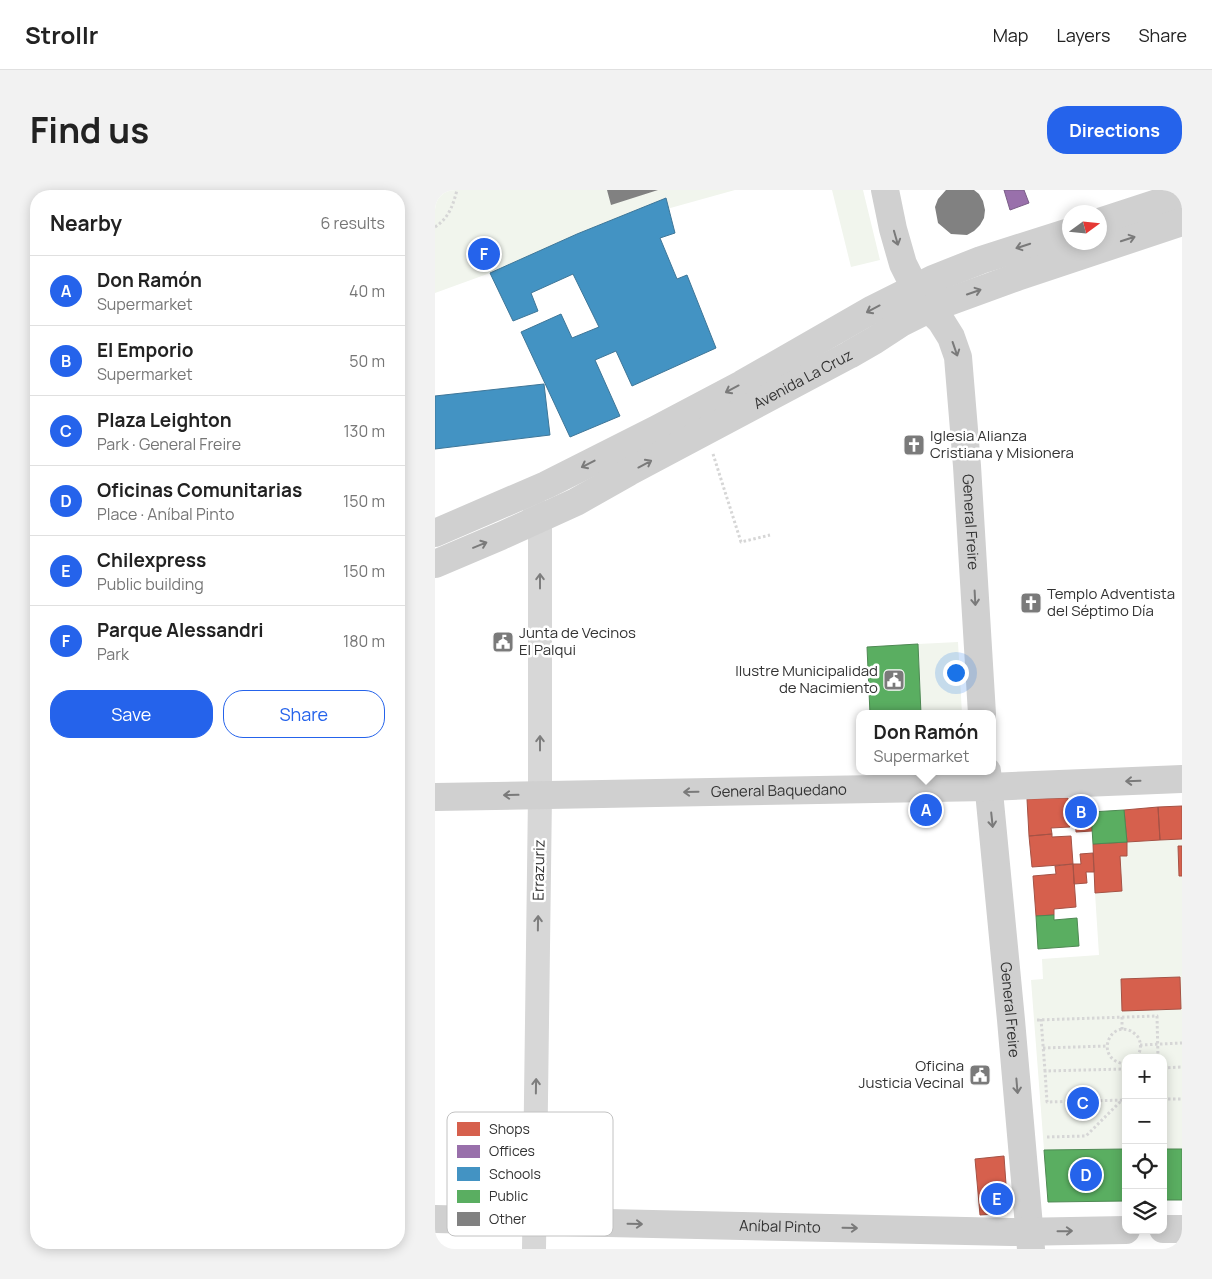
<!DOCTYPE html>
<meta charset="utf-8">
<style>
:root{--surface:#fff;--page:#f2f2f2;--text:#222;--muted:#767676;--line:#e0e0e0;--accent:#2563eb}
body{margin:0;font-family:Manrope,sans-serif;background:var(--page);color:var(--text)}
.controls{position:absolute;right:15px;bottom:15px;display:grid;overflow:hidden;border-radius:10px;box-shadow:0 2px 12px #0003}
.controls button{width:45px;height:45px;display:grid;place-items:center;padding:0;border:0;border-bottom:1px solid var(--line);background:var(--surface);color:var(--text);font:25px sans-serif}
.compass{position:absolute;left:627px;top:15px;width:45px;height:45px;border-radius:50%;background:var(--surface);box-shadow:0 2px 12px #0003;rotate:75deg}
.you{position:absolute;left:520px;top:482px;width:18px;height:18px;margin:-12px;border:4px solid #fff;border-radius:50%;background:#1a73e8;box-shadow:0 0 0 8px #1a73e833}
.badge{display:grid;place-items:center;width:32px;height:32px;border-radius:50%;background:var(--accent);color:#fff;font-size:16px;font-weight:700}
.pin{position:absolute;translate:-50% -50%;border:2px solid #fff;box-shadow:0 1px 5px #0006}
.popup{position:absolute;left:421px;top:520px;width:140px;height:65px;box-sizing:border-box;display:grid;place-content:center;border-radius:10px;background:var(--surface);filter:drop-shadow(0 1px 4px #0005);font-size:16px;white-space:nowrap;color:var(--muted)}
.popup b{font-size:19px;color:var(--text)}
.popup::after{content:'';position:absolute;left:50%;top:100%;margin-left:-10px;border:10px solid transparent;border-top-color:var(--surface)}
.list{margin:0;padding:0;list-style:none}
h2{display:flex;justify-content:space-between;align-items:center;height:65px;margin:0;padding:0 20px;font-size:21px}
h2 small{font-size:16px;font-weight:400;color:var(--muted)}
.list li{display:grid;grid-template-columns:32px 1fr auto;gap:15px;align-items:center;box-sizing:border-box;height:70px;padding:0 20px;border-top:1px solid var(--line)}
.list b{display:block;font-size:19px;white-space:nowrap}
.list p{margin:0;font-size:16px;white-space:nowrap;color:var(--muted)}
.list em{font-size:16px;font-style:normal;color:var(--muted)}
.actions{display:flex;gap:10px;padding:15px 20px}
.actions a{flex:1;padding:11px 0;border:1px solid var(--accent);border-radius:20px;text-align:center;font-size:18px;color:var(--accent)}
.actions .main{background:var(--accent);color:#fff}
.icon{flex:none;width:28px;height:28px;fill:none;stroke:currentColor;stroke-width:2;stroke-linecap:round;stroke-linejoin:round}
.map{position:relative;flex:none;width:747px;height:1059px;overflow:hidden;border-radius:20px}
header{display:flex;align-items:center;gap:30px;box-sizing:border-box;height:70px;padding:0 25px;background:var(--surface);border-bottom:1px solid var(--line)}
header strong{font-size:24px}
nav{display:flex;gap:28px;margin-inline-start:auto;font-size:18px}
.intro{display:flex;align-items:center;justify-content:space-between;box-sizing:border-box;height:120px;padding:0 30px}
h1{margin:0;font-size:35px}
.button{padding:12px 22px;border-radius:20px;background:var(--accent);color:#fff;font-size:18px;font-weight:700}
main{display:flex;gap:30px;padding:0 30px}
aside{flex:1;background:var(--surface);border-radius:20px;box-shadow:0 2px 12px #0003}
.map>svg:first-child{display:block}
.green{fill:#f1f5ed;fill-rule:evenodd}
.shops{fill:#d6604d;stroke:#a55245}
.offices{fill:#9970ab;stroke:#7a5e87}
.schools{fill:#4393c3;stroke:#3e7698}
.public{fill:#5aae61;stroke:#4e8953}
.building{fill:#818181}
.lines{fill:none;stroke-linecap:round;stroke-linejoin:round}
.path{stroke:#d6d6d6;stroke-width:3;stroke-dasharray:2.5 2.5;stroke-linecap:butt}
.street{stroke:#d7d7d7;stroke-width:24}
.secondary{stroke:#d0d0d0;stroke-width:28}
.oneway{stroke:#7a7a7a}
.oneway2{stroke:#7d7d7d}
.labels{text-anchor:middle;stroke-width:5;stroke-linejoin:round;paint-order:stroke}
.street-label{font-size:15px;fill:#333;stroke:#fff}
.poi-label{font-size:15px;fill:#333;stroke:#fff;text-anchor:start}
.key{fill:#fff;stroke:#c2c2c2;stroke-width:1}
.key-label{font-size:14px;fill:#333}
</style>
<header>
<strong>Strollr</strong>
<nav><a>Map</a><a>Layers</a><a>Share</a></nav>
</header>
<div class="intro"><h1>Find us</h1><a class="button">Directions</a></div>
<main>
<aside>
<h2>Nearby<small>6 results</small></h2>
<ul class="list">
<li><span class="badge">A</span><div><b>Don Ramón</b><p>Supermarket</p></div><em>40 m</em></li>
<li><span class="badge">B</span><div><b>El Emporio</b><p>Supermarket</p></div><em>50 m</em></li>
<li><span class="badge">C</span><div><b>Plaza Leighton</b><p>Park · General Freire</p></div><em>130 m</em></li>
<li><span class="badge">D</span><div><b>Oficinas Comunitarias</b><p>Place · Aníbal Pinto</p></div><em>150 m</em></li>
<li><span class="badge">E</span><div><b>Chilexpress</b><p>Public building</p></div><em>150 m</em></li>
<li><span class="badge">F</span><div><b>Parque Alessandri</b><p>Park</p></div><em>180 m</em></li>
</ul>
<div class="actions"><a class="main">Save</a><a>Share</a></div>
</aside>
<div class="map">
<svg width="747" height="1059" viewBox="0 0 747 1059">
<rect width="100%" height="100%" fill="#fff"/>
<path class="green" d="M0,0H300L142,44L55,83L0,103Z
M397,0H428L445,70L416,77Z
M523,452L527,524H486L483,454Z
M747,649V656H743L744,686H747V1014V959H728V868H691V959L609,960L596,790L608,789L607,769L664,765L660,703L685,666H692V652ZM745,787L746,819L687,820L686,789Z"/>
<path class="shops" d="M633,608L635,637L616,638L617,644L594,646L592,609Z
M655,610L657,641L641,642L640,626L635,627L634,612Z
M747,616V649L725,650L723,617Z
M723,617L725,650L692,652L689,620Z
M617,644V647L636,646L638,674L597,677L594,646Z
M692,652V666H685L687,701L660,703L658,654Z
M743,656H747V686H744Z
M658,663L659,682H651L652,693L639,694L638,674H646L645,664Z
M638,674L641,717L619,719V725L601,726L598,686L621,684L620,676Z
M745,787L746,819L687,821L686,789Z
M569,966L573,1023L545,1025L540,969Z"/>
<path class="offices" d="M569,0H589L594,13L575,20Z"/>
<path class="schools" d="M231,8L240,43L225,48L242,89L252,85L281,158L197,196L181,161L160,170L185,226L135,247L86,142L126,124L137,148L164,137L138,84L96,103L103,121L78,131L55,83L142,44Z
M109,194L115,245L0,259V206Z"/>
<path class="public" d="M483,454L486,524H435L432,457Z
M689,620L692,652L658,654L656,622Z
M619,725V730L642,728L644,756L603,759L601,726Z
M691,959V1011L613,1012L609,960Z
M728,959H747V1010H728Z"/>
<path class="building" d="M172,0H223L176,15Z
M511,0H539L544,4L548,11L550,20L549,28L545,35L539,41L532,45L516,44L503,33L500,17L503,9Z"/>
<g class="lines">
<path class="path" d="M0,37C14,28 18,15 22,0
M278,264L306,352L335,345
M687,827V840
M606,829L610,881
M602,830L722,826L723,868
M705,855L747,853
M608,858L672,856
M691,874C659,871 673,830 696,841C699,843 703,846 704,849C707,856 705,863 701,868
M728,878L747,877
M691,879L610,881L612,912L691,910
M728,909H747
M612,947L651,946L686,911"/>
<path class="street" d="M93,303L105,329V605L99,1059"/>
<g class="secondary">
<path id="s1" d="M450,0L458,39L468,74L484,106L494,119L506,131L516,147L523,167L532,276L547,524"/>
<path d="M664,32L747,5"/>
<path d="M0,343L111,295L222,239L307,194L438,119L498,89L546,70L634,42"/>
<path id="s2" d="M0,374L66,346L141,312L194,282L414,165L440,150L466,133L494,119L582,87L747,32"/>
<path id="s3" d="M552,581L576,830L596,1059"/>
<path id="s4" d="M0,607L553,597L747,589"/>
<path id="s5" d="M0,1029L576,1042L691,1040"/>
<path d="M728,1039H747"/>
</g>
</g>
<defs><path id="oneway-shaft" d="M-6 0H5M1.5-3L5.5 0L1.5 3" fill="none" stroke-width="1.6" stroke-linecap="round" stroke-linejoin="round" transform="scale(1.25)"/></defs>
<g class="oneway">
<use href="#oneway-shaft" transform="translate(461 48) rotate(74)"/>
<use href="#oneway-shaft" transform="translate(693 49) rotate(-18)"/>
<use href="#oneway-shaft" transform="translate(588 56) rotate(162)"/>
<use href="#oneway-shaft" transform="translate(539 102) rotate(-19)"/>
<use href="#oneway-shaft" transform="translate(438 119) rotate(152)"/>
<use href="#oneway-shaft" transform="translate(520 159) rotate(71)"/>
<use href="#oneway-shaft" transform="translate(297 199) rotate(152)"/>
<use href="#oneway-shaft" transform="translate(153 274) rotate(153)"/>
<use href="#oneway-shaft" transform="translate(210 274) rotate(-28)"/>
<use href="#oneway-shaft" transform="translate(45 355) rotate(-22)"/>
<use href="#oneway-shaft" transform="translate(540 408) rotate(87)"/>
<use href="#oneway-shaft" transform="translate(698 591) rotate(178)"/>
<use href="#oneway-shaft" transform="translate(256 602) rotate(179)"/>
<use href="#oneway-shaft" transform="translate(76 605) rotate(179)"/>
<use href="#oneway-shaft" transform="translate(557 630) rotate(84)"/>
<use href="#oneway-shaft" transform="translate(582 896) rotate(85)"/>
<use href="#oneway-shaft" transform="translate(200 1034) rotate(1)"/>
<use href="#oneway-shaft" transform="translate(415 1038) rotate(1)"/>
<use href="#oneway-shaft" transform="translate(630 1041) rotate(-1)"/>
</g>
<g class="oneway2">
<use href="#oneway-shaft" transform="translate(105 391) rotate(-90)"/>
<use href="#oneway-shaft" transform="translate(105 553) rotate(-90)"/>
<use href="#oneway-shaft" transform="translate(103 733) rotate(-89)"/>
<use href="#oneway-shaft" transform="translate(101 896) rotate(-89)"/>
</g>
<defs>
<g id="church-square" transform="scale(1.125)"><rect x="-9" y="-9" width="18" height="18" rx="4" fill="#7a7a7a" stroke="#fff"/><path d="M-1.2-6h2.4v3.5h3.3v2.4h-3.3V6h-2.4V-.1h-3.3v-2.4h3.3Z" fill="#fff"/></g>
<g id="civic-square" transform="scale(1.125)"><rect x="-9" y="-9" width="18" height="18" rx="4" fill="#7a7a7a" stroke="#fff"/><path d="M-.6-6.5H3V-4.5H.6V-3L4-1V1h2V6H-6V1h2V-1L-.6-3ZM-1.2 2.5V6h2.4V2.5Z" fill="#fff"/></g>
</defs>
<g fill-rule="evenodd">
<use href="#church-square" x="479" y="255"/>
<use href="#church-square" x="596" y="413"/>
<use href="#civic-square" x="68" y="452"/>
<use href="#civic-square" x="459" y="490"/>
<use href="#civic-square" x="545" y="885"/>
</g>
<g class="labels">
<g class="street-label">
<text dy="5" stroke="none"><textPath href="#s2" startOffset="412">Avenida La Cruz</textPath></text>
<text dy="5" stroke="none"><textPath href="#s1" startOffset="351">General Freire</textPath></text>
<text dy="5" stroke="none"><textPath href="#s4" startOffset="344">General Baquedano</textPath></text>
<text transform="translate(104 680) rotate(-89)" y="5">Errazuriz</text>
<text dy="5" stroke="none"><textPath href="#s3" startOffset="240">General Freire</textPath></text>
<text dy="5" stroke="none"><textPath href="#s5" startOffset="345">Aníbal Pinto</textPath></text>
</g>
<g class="poi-label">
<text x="495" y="251">Iglesia Alianza<tspan x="495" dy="17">Cristiana y Misionera</tspan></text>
<text x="612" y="409">Templo Adventista<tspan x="612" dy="17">del Séptimo Día</tspan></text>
<text x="84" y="448">Junta de Vecinos<tspan x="84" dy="17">El Palqui</tspan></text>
<text x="443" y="486" text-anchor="end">Ilustre Municipalidad<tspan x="443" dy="17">de Nacimiento</tspan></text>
<text x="529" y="881" text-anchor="end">Oficina<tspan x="529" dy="17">Justicia Vecinal</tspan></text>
</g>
</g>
<rect x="12" y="922" width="166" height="124" rx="8" class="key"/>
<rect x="22" y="932" width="23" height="14" fill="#d6604d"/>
<rect x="22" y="955" width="23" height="13" fill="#9970ab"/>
<rect x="22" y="977" width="23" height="14" fill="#4393c3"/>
<rect x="22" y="1000" width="23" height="13" fill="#5aae61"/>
<rect x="22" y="1022" width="23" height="14" fill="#818181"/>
<g class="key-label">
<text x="54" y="944">Shops</text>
<text x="54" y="966">Offices</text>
<text x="54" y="989">Schools</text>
<text x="54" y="1011">Public</text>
<text x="54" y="1034">Other</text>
</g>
</svg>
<div class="controls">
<button>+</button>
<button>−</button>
<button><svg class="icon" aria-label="locate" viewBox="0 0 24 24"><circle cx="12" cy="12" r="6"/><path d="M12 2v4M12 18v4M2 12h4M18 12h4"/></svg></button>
<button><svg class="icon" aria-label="layers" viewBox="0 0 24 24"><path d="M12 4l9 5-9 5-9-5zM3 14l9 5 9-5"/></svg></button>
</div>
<svg class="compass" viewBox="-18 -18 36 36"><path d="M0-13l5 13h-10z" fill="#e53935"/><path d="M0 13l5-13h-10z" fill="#767676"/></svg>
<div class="you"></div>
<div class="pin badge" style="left:491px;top:620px">A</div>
<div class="popup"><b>Don Ramón</b>Supermarket</div>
<div class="pin badge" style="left:646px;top:622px">B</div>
<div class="pin badge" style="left:648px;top:913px">C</div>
<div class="pin badge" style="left:651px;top:985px">D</div>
<div class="pin badge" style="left:562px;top:1009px">E</div>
<div class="pin badge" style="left:49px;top:64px">F</div>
</div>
</main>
